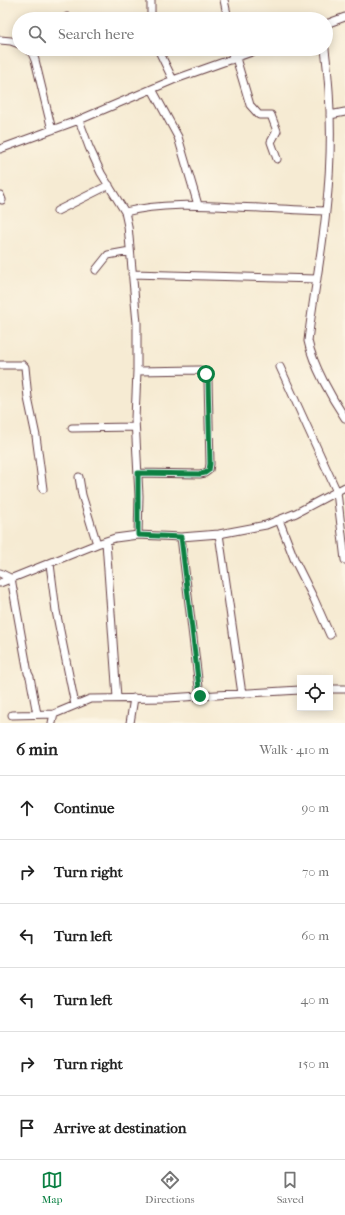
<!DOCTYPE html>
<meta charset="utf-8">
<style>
:root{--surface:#fff;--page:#f6f6f6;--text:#222;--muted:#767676;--line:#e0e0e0;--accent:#0b8043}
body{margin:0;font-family:"IM FELL French Canon",serif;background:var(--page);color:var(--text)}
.controls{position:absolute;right:12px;bottom:12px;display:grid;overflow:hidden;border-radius:0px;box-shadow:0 2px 10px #0003}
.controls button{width:36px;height:36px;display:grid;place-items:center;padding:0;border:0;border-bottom:1px solid var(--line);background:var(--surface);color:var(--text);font:20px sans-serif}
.stop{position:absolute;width:12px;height:12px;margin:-9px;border:3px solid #0b8043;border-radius:50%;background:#fff}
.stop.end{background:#0b8043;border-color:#fff;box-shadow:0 1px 4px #0008}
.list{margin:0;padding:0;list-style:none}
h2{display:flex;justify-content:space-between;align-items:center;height:52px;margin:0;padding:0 16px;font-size:17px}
h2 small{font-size:13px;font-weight:400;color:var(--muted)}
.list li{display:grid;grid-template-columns:26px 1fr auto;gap:12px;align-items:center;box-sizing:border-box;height:64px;padding:0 16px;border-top:1px solid var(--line)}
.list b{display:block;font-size:15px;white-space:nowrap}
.list em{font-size:13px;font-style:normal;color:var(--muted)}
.icon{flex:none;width:22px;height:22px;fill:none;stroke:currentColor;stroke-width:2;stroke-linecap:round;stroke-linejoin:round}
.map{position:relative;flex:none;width:345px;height:723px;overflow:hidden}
.search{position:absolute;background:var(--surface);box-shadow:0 2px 10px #0003;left:12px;right:12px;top:12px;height:44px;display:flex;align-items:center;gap:10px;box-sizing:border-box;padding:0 14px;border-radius:22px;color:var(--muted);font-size:15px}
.sheet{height:436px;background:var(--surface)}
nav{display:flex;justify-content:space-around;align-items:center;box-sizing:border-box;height:56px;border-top:1px solid var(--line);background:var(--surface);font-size:11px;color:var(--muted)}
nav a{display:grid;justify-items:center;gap:2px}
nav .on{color:var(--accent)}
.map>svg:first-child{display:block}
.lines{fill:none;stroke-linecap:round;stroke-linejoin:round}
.minor-casing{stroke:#643e44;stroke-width:9}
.minor{stroke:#fff;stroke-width:7}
.route{stroke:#0b8043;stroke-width:5}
</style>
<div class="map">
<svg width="345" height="723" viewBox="0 0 345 723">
<rect width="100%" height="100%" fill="#fcf5e5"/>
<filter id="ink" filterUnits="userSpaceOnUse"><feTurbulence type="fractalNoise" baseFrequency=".025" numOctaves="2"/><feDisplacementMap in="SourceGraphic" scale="8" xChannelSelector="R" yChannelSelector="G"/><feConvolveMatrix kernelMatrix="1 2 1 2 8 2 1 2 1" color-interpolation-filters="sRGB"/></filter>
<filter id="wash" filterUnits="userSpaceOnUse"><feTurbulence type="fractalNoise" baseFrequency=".012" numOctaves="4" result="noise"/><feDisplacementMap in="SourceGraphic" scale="16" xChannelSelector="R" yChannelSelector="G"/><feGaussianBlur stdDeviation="0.9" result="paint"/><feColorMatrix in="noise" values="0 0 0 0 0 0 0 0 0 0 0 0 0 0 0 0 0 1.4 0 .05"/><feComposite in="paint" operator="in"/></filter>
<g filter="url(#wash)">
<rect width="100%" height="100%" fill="#f6ebd3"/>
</g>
<g filter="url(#ink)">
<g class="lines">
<g class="minor-casing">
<path id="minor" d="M151,0V19
M224,0L228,19
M67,17V19
M326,24L345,17
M0,40L11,41L19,44
M27,49L32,53L35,60L52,130
M158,49L173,80
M325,49C332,103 332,157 326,211C322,254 313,297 308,341C313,365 331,397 345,418
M32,53L46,49
M236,58L250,105L259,115H271L277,131L271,142L277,159
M231,60L235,49
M152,89L178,137L198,205
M330,115L345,112
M79,120L89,147L101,173L125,212L128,226L137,323V371L135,419L139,496L138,535
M0,149L79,120L173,80L260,49
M0,195L2,200
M57,211L109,185
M125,212C160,203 199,205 235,207C265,208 296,210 326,211
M96,270L108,255L130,251
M132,274L317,279
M0,365H23L25,367L28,398L36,436L43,489
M280,367L337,492L345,560
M137,371L200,370L206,374L208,380L210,464L209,470L205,473L200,474L138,473
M72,428L135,427
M79,477L82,495L97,544
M279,520L295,561L314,599L330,635
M219,534L242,694
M181,537L200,696
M106,542L117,698
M50,564L56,611L75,705
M0,573L10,578
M11,578L28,673L30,677L37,714
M0,583L97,544L115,538L138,535L181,537L219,534L266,525L296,513L345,487
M330,689H345
M12,715L54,714L90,699L168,698L300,690
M52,723L54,714
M130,723L134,698"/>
</g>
<use href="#minor" class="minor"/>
</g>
</g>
<g class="lines" filter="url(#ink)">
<path class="route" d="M200,696L181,537L138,535V473L200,474L205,473L209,470L210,464L208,380L206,374"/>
</g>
</svg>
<div class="controls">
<button><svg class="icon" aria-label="locate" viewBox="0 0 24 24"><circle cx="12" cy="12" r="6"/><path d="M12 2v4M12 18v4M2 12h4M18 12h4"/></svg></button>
</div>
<div class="stop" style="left:206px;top:374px"></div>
<div class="stop end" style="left:200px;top:696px"></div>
<div class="search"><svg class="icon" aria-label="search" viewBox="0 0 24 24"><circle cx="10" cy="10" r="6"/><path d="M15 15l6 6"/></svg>Search here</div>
</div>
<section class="sheet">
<h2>6 min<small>Walk · 410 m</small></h2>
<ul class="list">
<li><svg class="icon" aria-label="ahead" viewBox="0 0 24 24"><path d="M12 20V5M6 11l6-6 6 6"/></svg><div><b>Continue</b></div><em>90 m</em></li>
<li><svg class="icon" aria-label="right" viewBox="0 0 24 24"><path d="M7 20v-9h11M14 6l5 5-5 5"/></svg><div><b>Turn right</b></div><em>70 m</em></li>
<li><svg class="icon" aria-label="left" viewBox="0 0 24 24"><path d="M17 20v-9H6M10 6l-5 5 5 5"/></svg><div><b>Turn left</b></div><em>60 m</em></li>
<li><svg class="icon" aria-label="left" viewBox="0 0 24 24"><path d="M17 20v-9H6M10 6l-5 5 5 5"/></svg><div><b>Turn left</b></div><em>40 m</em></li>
<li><svg class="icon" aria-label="right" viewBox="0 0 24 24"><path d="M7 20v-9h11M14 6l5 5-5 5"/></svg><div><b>Turn right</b></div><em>150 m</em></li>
<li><svg class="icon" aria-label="arrive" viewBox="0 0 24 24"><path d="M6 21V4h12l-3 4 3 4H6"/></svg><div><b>Arrive at destination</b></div></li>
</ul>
</section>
<nav>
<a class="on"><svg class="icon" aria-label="map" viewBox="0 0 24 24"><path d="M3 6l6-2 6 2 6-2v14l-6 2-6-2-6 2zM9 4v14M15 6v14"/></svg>Map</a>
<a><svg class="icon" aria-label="directions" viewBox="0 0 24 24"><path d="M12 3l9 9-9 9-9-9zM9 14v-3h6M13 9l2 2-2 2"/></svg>Directions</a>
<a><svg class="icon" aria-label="saved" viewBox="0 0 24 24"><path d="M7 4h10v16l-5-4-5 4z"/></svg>Saved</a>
</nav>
